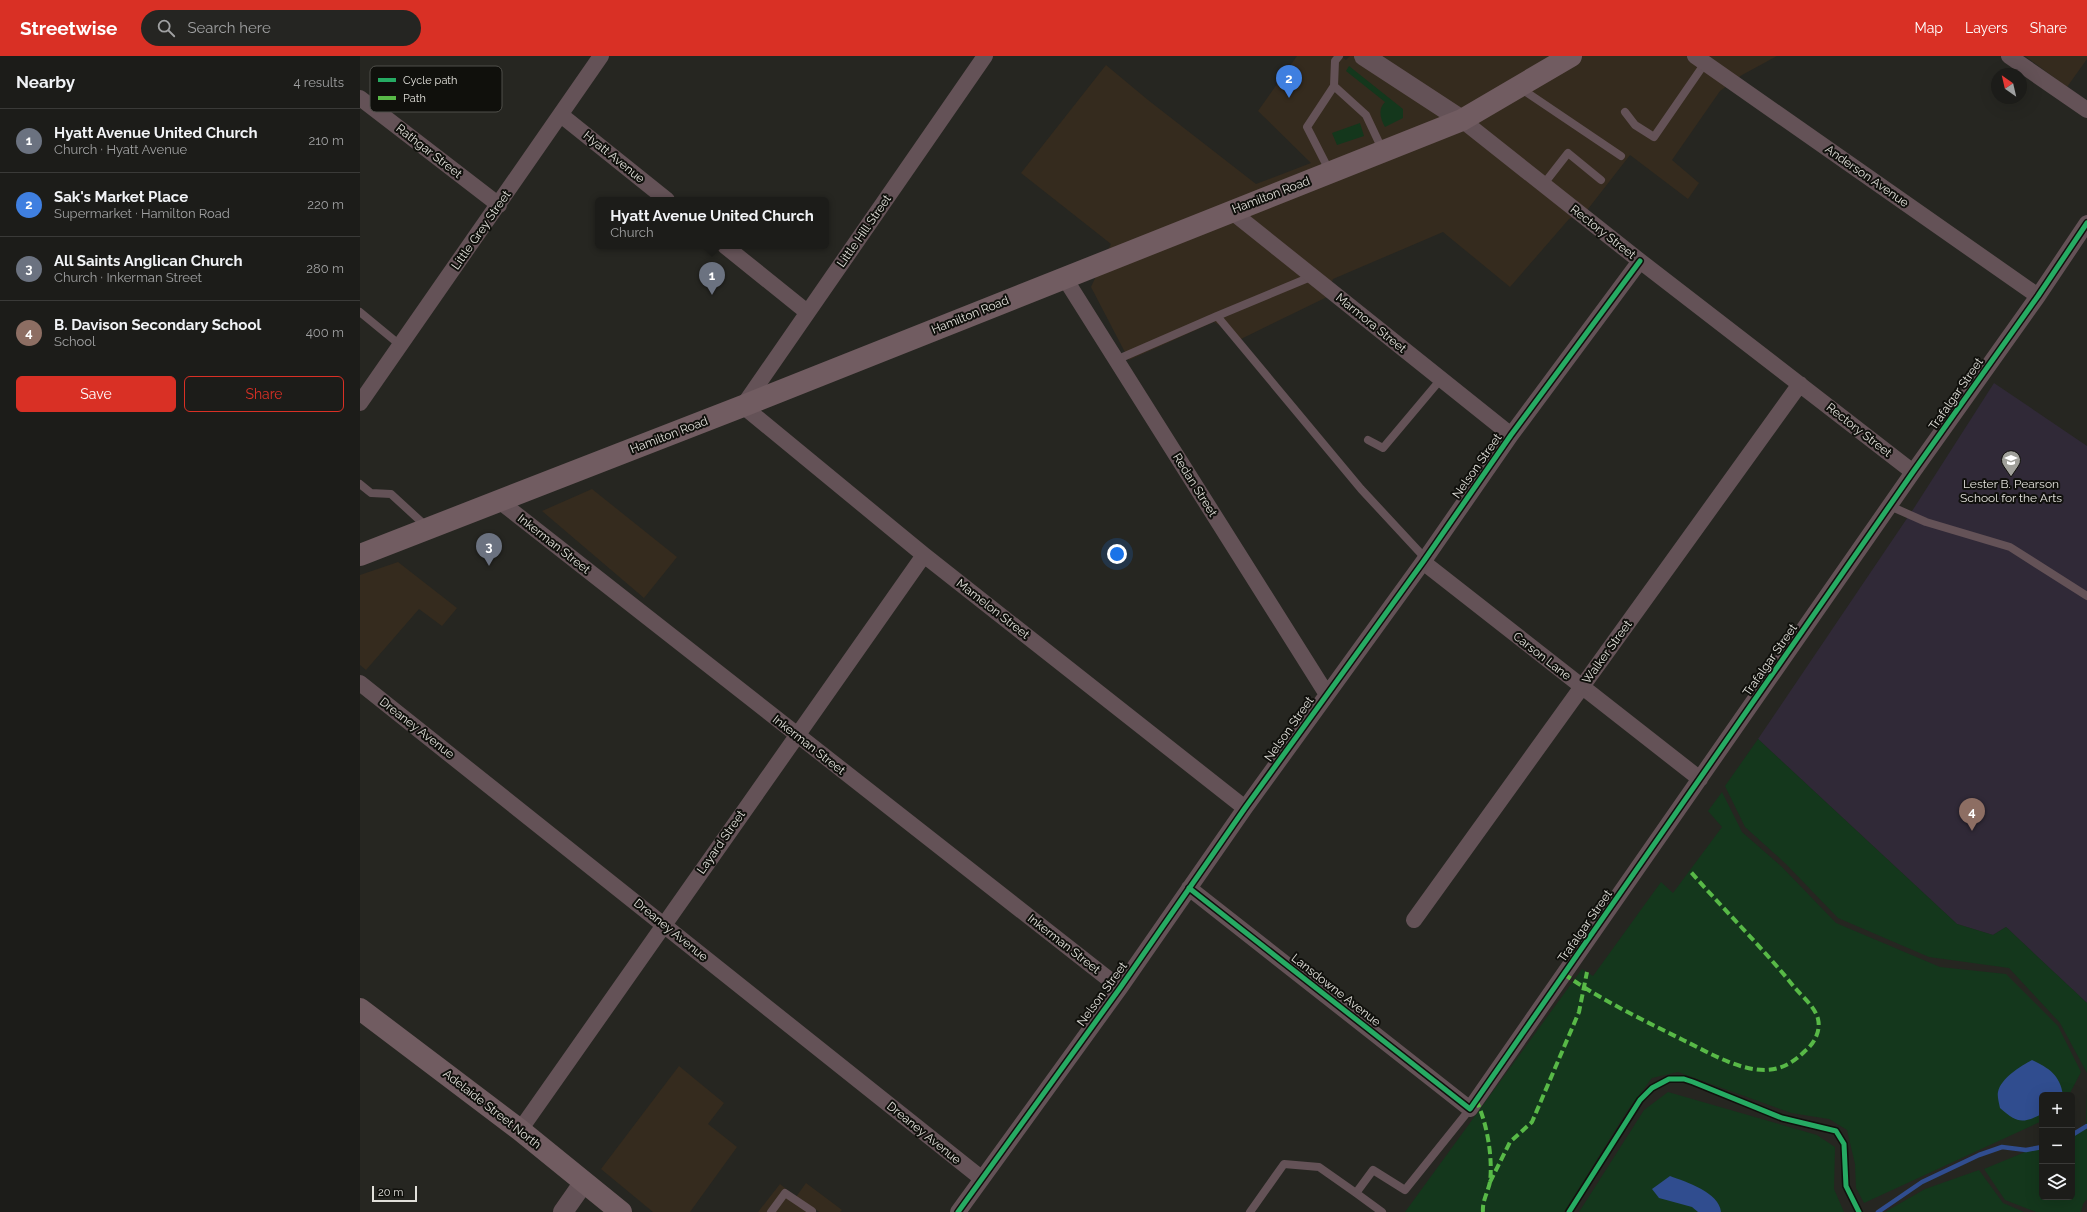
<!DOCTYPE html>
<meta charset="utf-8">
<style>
:root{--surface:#1c1c19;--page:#252522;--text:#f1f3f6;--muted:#a0a1a2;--line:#3a3a38;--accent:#d93025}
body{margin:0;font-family:Raleway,sans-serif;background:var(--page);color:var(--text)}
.controls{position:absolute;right:12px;bottom:12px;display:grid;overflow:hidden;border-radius:6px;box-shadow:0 4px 16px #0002}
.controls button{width:36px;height:36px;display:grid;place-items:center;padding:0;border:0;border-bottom:1px solid var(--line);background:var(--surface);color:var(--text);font:20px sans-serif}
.compass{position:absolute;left:1631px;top:12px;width:36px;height:36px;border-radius:50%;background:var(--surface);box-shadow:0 4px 16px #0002;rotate:326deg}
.scale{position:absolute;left:12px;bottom:10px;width:45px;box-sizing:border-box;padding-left:4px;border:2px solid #e2e1db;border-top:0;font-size:11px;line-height:14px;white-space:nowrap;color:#e2e1db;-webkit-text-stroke:3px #10100c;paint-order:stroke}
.you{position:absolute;left:757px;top:498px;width:14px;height:14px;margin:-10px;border:3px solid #fff;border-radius:50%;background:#1a73e8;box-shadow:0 0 0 6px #1a73e833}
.badge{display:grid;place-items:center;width:26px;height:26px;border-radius:50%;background:var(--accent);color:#fff;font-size:13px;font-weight:700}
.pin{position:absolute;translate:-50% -33px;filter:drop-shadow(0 1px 2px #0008)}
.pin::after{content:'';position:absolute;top:21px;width:14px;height:12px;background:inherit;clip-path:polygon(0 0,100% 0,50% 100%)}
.popup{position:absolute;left:235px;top:141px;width:234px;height:52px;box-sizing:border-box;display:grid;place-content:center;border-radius:6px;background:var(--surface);filter:drop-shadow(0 1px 3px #0005);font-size:13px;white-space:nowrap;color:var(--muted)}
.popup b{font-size:15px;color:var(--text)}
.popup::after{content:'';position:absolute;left:50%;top:100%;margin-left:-8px;border:8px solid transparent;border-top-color:var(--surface)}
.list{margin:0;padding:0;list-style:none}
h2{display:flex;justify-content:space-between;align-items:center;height:52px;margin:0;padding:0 16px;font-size:17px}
h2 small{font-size:13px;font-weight:400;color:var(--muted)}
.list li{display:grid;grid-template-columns:26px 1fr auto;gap:12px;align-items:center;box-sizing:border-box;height:64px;padding:0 16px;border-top:1px solid var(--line)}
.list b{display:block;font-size:15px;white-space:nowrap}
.list p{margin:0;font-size:13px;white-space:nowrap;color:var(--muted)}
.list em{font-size:13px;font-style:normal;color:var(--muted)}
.actions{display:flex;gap:8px;padding:12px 16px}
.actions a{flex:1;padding:9px 0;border:1px solid var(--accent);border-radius:6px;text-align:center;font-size:14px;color:var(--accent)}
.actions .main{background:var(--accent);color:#fff}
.icon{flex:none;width:22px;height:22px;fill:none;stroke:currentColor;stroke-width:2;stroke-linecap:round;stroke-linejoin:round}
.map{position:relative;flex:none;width:1727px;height:1156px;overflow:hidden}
header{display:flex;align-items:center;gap:24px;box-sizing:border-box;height:56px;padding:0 20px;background:var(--accent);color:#fff}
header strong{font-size:19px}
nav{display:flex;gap:22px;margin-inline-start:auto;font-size:14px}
.search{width:280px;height:36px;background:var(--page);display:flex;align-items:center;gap:10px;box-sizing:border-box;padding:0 14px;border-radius:22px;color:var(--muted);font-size:15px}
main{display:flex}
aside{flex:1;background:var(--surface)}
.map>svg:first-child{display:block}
.commercial{fill:#352b1e}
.education{fill:#302937}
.green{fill:#14371c}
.water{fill:#304d8f}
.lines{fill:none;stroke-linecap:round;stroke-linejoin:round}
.stream{stroke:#304d8f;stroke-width:4.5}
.service{stroke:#645257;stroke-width:8}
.minor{stroke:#645257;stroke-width:16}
.tertiary{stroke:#645257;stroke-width:20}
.secondary{stroke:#715c61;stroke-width:22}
.quiet{stroke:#58b947;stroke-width:4;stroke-dasharray:8 4;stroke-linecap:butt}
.cycleway-casing{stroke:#10100c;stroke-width:8}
.cycleway{stroke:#26ab63;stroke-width:5}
.labels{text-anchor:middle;stroke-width:4;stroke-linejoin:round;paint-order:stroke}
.street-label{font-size:12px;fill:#e2e1db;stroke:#10100c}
.poi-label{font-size:12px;fill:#e2e1db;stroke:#10100c}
.key{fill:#10100c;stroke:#4f4f4a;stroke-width:1}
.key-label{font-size:11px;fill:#e2e1db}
</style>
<header>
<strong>Streetwise</strong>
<div class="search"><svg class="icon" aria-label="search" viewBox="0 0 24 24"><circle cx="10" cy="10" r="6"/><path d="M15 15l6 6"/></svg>Search here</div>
<nav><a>Map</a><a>Layers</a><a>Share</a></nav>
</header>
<main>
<aside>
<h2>Nearby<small>4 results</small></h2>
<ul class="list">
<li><span class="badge" style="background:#6b7280">1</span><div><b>Hyatt Avenue United Church</b><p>Church · Hyatt Avenue</p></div><em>210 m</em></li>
<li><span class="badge" style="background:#3f7fe0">2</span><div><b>Sak's Market Place</b><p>Supermarket · Hamilton Road</p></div><em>220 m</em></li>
<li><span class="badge" style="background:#6b7280">3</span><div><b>All Saints Anglican Church</b><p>Church · Inkerman Street</p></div><em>280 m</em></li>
<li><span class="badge" style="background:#8d6e63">4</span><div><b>B. Davison Secondary School</b><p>School</p></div><em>400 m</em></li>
</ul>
<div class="actions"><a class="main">Save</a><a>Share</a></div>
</aside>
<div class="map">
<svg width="1727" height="1156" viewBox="0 0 1727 1156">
<rect width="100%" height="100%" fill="#262621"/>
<path class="commercial" d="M937,0H981L986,4L990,0H1417L1382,19L1360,35L1312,104L1339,127L1328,143L1270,99L1228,153L1209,163L1150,231L1083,176L973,223L967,241L881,283L854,266L769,304L731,231L751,188L661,117L746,9L788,44L896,128L951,107L898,55Z
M1665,0H1727V3L1707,31Z
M232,433L317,501L284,542L182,455Z
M38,506L97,552L82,570L59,553L6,614L0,609V519Z
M319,1010L364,1047L348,1068L377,1091L330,1156H293L241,1113Z
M446,1127L482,1154L480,1156H459L454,1152L451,1156H398L420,1128L436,1141Z"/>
<path class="education" d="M1634,327L1727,390V947L1646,871L1633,879L1597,868L1398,683L1554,452Z"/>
<path class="green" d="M989,10L1043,53V62L1025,71C1020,62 1018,53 1025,46L986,15Z
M1000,67L1004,80L977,89L972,77Z
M1398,683L1597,868L1633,879L1646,871L1727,947V1017L1700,967L1649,912L1569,901L1478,862L1426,808L1385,771L1365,730Z
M1362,736L1382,776L1422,811L1476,867L1580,911L1646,918L1698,970L1721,1016L1709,1039H1682V1065L1504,1147L1496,1132L1495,1108L1487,1074L1469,1063L1431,1057L1318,1016L1292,1022L1267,1055L1204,1156H1045L1222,913L1233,920L1301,826L1313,837L1362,771L1348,755Z
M1727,1032V1143L1723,1148L1721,1156H1676L1645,1144L1624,1113L1682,1089V1141H1712V1076L1726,1070Z
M1308,1036L1457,1079L1475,1091L1474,1133L1484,1156H1219L1284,1054Z
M1619,1114L1643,1147L1664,1156H1525L1565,1133Z"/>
<path class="water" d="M1672,1004C1689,1012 1700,1019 1703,1039H1682V1058C1662,1068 1657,1067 1640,1052C1639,1047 1637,1040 1638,1036C1641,1022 1661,1010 1672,1004Z
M1310,1120C1326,1126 1359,1136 1361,1156H1338L1332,1151L1299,1142L1292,1133Z"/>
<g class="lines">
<path class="stream" d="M1712,1079L1727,1070
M1518,1156L1562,1126L1619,1099L1642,1091L1666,1094L1682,1091"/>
<path class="service" d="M974,30L1006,59L1023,95
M1160,32L1261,100
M1265,56L1275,69L1294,81L1345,7
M970,116L947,71L974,30L975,5L979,0
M1183,129L1208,97L1241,124
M0,256L40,289
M857,260L953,220
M756,304L857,260L1001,433L1065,502
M1008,384L1023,392L1081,323
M0,428L11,437L31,438L67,471
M1530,450L1566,466L1650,491L1727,540
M411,1156L425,1137L452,1155
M890,1156L924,1108L959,1111L996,1137
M1022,1156L996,1137L1013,1114L1045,1134L1110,1053"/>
<path class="minor" d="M625,0L383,350L564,499L885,752
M1335,0L1678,240
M1649,0L1727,54
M0,42L139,149
M201,59L307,144
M1102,64L1280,205L1553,416
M871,155L1151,379
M365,190L447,256
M704,221L966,637
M0,347L241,0
M138,444L760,932
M1063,506L1340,723
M0,627L621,1122
M829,832L1110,1053L1553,416L1678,240L1727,167
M1054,864L1440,328
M160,1074L564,499
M598,1156L760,932L885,752L1063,506L1151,379L1280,205"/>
<path class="tertiary" d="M1004,0L1102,64
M203,1156L224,1126"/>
<path class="secondary" d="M0,499L383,350L1102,64L1211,0
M0,953L160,1074L261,1156"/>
<path class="quiet" d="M1204,918C1241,944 1283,964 1323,984C1348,996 1377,1014 1405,1014C1421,1014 1434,1006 1445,995C1454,988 1461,975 1458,963C1455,951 1443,941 1435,932C1402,891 1364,854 1330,815
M1116,1044C1127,1066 1133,1102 1130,1126C1128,1136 1122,1145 1123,1156
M1130,1126L1150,1086L1172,1066L1219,956L1227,916"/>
<g class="cycleway-casing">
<path id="cycleway" d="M829,832L1110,1053L1553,416L1678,240L1727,167
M598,1156L760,932L885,752L1063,506L1151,379L1280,205
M1209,1156L1280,1044L1292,1032L1309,1023H1324L1333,1026L1422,1062L1476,1075L1484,1088L1486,1130L1499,1156"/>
</g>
<use href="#cycleway" class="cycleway"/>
</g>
<defs>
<g id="school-pin" transform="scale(1)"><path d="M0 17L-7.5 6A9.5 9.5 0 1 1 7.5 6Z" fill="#a0a09a" stroke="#10100c"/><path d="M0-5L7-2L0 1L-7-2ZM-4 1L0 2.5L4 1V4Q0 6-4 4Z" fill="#fff"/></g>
</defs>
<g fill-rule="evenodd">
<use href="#school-pin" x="1651" y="404"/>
</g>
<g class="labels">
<g class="street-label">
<text transform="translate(69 95) rotate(38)" y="4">Rathgar Street</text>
<text transform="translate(254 101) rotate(39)" y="4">Hyatt Avenue</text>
<text transform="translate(1507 120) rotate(35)" y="4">Anderson Avenue</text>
<text transform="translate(911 139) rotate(-21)" y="4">Hamilton Road</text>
<text transform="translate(121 174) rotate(-55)" y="4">Little Grey Street</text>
<text transform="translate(504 175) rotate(-55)" y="4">Little Hill Street</text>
<text transform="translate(1243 176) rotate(38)" y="4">Rectory Street</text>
<text transform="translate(610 259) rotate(-22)" y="4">Hamilton Road</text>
<text transform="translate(1011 267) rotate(39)" y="4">Marmora Street</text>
<text transform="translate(1596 338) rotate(-55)" y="4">Trafalgar Street</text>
<text transform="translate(1499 374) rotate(38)" y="4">Rectory Street</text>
<text transform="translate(309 379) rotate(-21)" y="4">Hamilton Road</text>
<text transform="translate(1117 410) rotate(-55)" y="4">Nelson Street</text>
<text transform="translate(835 429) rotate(58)" y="4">Redan Street</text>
<text transform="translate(194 488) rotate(38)" y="4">Inkerman Street</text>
<text transform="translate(633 553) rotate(38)" y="4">Mamelon Street</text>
<text transform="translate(1247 596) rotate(-54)" y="4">Walker Street</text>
<text transform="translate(1182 600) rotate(38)" y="4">Carson Lane</text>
<text transform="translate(1410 604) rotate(-55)" y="4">Trafalgar Street</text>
<text transform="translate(57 672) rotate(38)" y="4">Dreaney Avenue</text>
<text transform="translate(929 673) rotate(-55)" y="4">Nelson Street</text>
<text transform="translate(449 689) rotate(38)" y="4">Inkerman Street</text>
<text transform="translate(361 786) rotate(-55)" y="4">Layard Street</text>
<text transform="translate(1225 870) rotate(-55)" y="4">Trafalgar Street</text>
<text transform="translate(311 874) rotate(39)" y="4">Dreaney Avenue</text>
<text transform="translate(704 888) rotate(38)" y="4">Inkerman Street</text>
<text transform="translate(976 934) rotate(38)" y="4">Lansdowne Avenue</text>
<text transform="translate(742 938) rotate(-54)" y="4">Nelson Street</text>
<text transform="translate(132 1053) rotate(38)" y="4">Adelaide Street North</text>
<text transform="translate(564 1077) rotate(39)" y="4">Dreaney Avenue</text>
</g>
<g class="poi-label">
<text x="1651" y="432">Lester B. Pearson<tspan x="1651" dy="14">School for the Arts</tspan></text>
</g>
</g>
<rect x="10" y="10" width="132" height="46" rx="6" class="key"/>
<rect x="18" y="22" width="18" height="4" fill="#26ab63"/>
<rect x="18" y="40" width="18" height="4" fill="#58b947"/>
<g class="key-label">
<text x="43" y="28">Cycle path</text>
<text x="43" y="46">Path</text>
</g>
</svg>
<div class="controls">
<button>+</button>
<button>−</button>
<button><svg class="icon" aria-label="layers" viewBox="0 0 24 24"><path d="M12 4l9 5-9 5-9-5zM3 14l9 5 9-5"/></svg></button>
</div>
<svg class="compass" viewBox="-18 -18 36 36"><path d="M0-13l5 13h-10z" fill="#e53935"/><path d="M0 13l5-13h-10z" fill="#a0a1a2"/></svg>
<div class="scale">20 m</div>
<div class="you"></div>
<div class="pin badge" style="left:352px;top:239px;background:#6b7280">1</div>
<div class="popup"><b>Hyatt Avenue United Church</b>Church</div>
<div class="pin badge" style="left:929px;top:42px;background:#3f7fe0">2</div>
<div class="pin badge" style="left:129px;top:510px;background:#6b7280">3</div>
<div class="pin badge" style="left:1612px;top:775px;background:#8d6e63">4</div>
</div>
</main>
